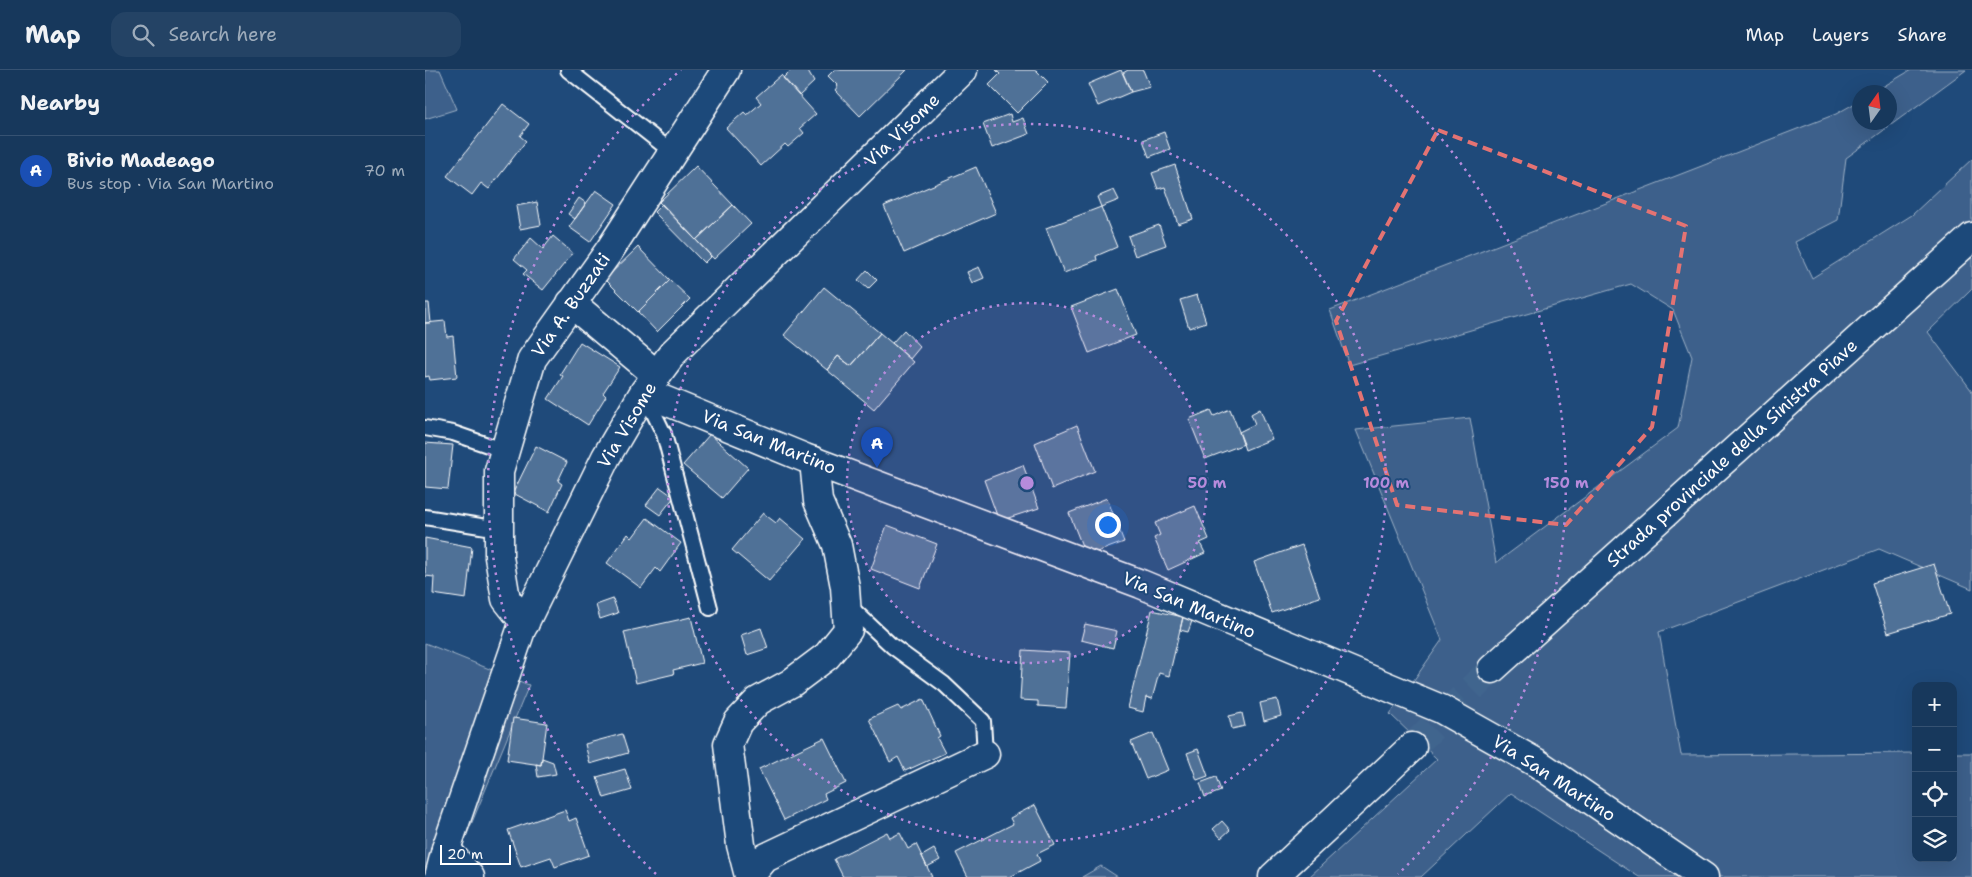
<!DOCTYPE html>
<meta charset="utf-8">
<style>
:root{--surface:#17385c;--page:#244365;--text:#f1f3f6;--muted:#9eacbb;--line:#365272;--accent:#8bbbb9}
body{margin:0;font-family:"Shantell Sans",sans-serif;background:var(--page);color:var(--text)}
.controls{position:absolute;right:15px;bottom:15px;display:grid;overflow:hidden;border-radius:10px;box-shadow:0 5px 20px #0002}
.controls button{width:45px;height:45px;display:grid;place-items:center;padding:0;border:0;border-bottom:1px solid var(--line);background:var(--surface);color:var(--text);font:25px sans-serif}
.compass{position:absolute;left:1427px;top:15px;width:45px;height:45px;border-radius:50%;background:var(--surface);box-shadow:0 5px 20px #0002;rotate:14deg}
.scale{position:absolute;left:15px;bottom:12px;width:71px;box-sizing:border-box;padding-left:5px;border:2px solid #fff;border-top:0;font-size:14px;line-height:18px;white-space:nowrap;color:#fff;-webkit-text-stroke:4px #1f4a7a;paint-order:stroke}
.you{position:absolute;left:682px;top:454px;width:18px;height:18px;margin:-12px;border:4px solid #fff;border-radius:50%;background:#1a73e8;box-shadow:0 0 0 8px #1a73e833}
.badge{display:grid;place-items:center;width:32px;height:32px;border-radius:50%;background:var(--accent);color:#fff;font-size:16px;font-weight:700}
.pin{position:absolute;translate:-50% -41px;filter:drop-shadow(0 1px 2px #0008)}
.pin::after{content:'';position:absolute;top:26px;width:18px;height:15px;background:inherit;clip-path:polygon(0 0,100% 0,50% 100%)}
.list{margin:0;padding:0;list-style:none}
h2{display:flex;justify-content:space-between;align-items:center;height:65px;margin:0;padding:0 20px;font-size:21px}
h2 small{font-size:16px;font-weight:400;color:var(--muted)}
.list li{display:grid;grid-template-columns:32px 1fr auto;gap:15px;align-items:center;box-sizing:border-box;height:70px;padding:0 20px;border-top:1px solid var(--line)}
.list b{display:block;font-size:19px;white-space:nowrap}
.list p{margin:0;font-size:16px;white-space:nowrap;color:var(--muted)}
.list em{font-size:16px;font-style:normal;color:var(--muted)}
.icon{flex:none;width:28px;height:28px;fill:none;stroke:currentColor;stroke-width:2;stroke-linecap:round;stroke-linejoin:round}
.map{position:relative;flex:none;width:1547px;height:807px;overflow:hidden}
header{display:flex;align-items:center;gap:30px;box-sizing:border-box;height:70px;padding:0 25px;background:var(--surface);border-bottom:1px solid var(--line)}
header strong{font-size:24px}
nav{display:flex;gap:28px;margin-inline-start:auto;font-size:18px}
.search{width:350px;height:45px;background:var(--page);display:flex;align-items:center;gap:12px;box-sizing:border-box;padding:0 18px;border-radius:15px;color:var(--muted);font-size:19px}
main{display:flex}
aside{flex:1;background:var(--surface)}
.map>svg:first-child{display:block}
.green{fill:#3c618b;stroke:#9eb0c5}
.building{fill:#507197;stroke:#fff}
.lines{fill:none;stroke-linecap:round;stroke-linejoin:round}
.secondary-tunnel{stroke:#41658e;stroke-width:28;stroke-dasharray:28 14;stroke-linecap:butt}
.service-casing{stroke:#fff;stroke-width:18}
.minor-casing{stroke:#fff;stroke-width:31}
.tertiary-casing{stroke:#fff;stroke-width:31}
.secondary-casing{stroke:#fff;stroke-width:31}
.service{stroke:#1f4a7a;stroke-width:14}
.minor{stroke:#1f4a7a;stroke-width:28}
.tertiary{stroke:#1f4a7a;stroke-width:28}
.secondary{stroke:#1f4a7a;stroke-width:28}
.marked{fill:none;stroke:#e47373;stroke-width:4;stroke-dasharray:10 6;stroke-linejoin:round}
.ring{fill:none;stroke:#b68bdc;stroke-width:2.5;stroke-dasharray:2.5 5}
.labels{text-anchor:middle;stroke-width:4;stroke-linejoin:round;paint-order:stroke}
.street-label{font-size:18px;fill:#fff;stroke:#1f4a7a}
.centre{fill:#b68bdc;stroke:#1f4a7a;stroke-width:2.5}
.ring-label{font-size:15px;text-anchor:middle;font-weight:bold;fill:#b68bdc;stroke:#1f4a7a;stroke-width:4;stroke-linejoin:round;paint-order:stroke}
</style>
<header>
<strong>Map</strong>
<div class="search"><svg class="icon" aria-label="search" viewBox="0 0 24 24"><circle cx="10" cy="10" r="6"/><path d="M15 15l6 6"/></svg>Search here</div>
<nav><a>Map</a><a>Layers</a><a>Share</a></nav>
</header>
<main>
<aside>
<h2>Nearby<small></small></h2>
<ul class="list">
<li><span class="badge" style="background:#1a4fb4">A</span><div><b>Bivio Madeago</b><p>Bus stop · Via San Martino</p></div><em>70 m</em></li>
</ul>
</aside>
<div class="map">
<svg width="1547" height="807" viewBox="0 0 1547 807">
<rect width="100%" height="100%" fill="#1f4a7a"/>
<filter id="ink" filterUnits="userSpaceOnUse"><feTurbulence type="fractalNoise" baseFrequency=".02" numOctaves="2"/><feDisplacementMap in="SourceGraphic" scale="10" xChannelSelector="R" yChannelSelector="G"/><feConvolveMatrix kernelMatrix="1 2 1 2 8 2 1 2 1" color-interpolation-filters="sRGB"/></filter>
<g filter="url(#ink)">
<path class="green" d="M0,0H15L32,39L0,49Z
M1486,0H1541L1421,88L1413,150L1370,172L1387,208L1487,145L1547,89V219L1503,262L1547,321V519L1454,479L1234,562L1256,685L1491,683V788H1528V683H1547V807H1214L1086,723L996,807H884L1012,689L965,644L1017,570L931,360L1045,348L1071,493L1253,358L1267,287L1248,240L1206,214L924,295L905,240L1411,44L1434,31V52H1464V22H1449Z
M0,573L104,615L38,774L28,807H0Z
M676,796L693,807H657Z"/>
<path class="building" d="M366,0H382L389,12L374,26L358,8Z
M409,0H482L435,46L410,20L413,16L403,6Z
M571,0H611L623,12L592,43L564,15L575,4Z
M696,0L706,22L673,36L663,14Z
M703,0H718L725,17L706,22L698,3Z
M356,5L391,44L375,58L379,63L363,77L360,74L336,96L301,58L319,42L322,45L336,33L331,27Z
M78,34L104,54L95,66L101,71L64,119L56,113L47,125L22,106Z
M585,44L587,52L598,48L604,64L567,78L558,54Z
M739,62L745,79L724,87L718,70Z
M750,95L768,149L753,154L740,117L733,119L727,103Z
M271,96L308,135L271,170L234,132Z
M551,97L571,143L479,183L459,136Z
M171,120L191,134L165,172L144,157Z
M689,120L694,130L676,137L672,127Z
M154,128L161,133L150,149L143,144Z
M112,132L116,155L95,159L91,136Z
M237,134L286,186L279,193L229,142Z
M308,135L326,154L289,189L271,170Z
M676,137L692,177L671,186L672,190L639,203L621,158Z
M734,155L741,175L710,186L703,166Z
M128,166L148,183L118,220L98,204L102,200L89,189L106,168L118,179Z
M213,177L245,210L213,242L180,209Z
M554,197L559,208L547,213L542,202Z
M442,200L452,210L443,219L433,210Z
M245,210L265,229L232,262L213,242Z
M399,217L455,263L426,296L413,286L402,300L359,265Z
M693,219L711,265L664,283L646,237Z
M772,225L781,252L764,258L755,230Z
M0,233H4L6,253H0Z
M20,251L22,267L28,266L32,307L5,310L4,306L0,307V253Z
M479,260L495,277L485,289L467,273Z
M455,263L489,292L449,339L402,300L413,286L426,296Z
M155,272L195,297L178,323L181,326L163,355L123,329L138,306L135,304Z
M805,339L819,374L780,389L764,349L786,340L789,346Z
M835,339L847,369L820,380L814,362L830,354L826,344Z
M652,355L670,401L627,419L610,373Z
M285,364L323,398L297,428L258,395Z
M0,373L28,375L23,419L0,417Z
M111,376L142,392L133,411L137,414L124,442L88,423Z
M598,395L614,438L574,451L559,410Z
M235,417L249,427L235,445L221,435Z
M682,428L699,472L661,486L644,443Z
M770,436L784,469L775,473L780,483L743,500L729,468L735,465L730,453Z
M338,443L351,453L355,448L380,469L344,511L307,480Z
M222,448L256,473L235,502L231,498L216,518L182,493L203,464L207,468Z
M462,455L512,474L495,518L446,499Z
M0,468L47,477L41,529L8,524L9,507L0,506Z
M877,475L895,527L847,543L829,492Z
M1509,494L1525,544L1463,563L1447,513Z
M188,529L193,543L175,549L171,535Z
M727,540L758,547L744,606L734,603L727,629L721,627L718,642L703,638Z
M266,547L277,593L248,600L249,604L211,613L199,562Z
M758,547L767,551L763,562L755,560Z
M660,554L692,561L688,578L656,570Z
M336,558L343,578L322,585L316,565Z
M598,580L645,583L641,638L613,636V631L595,630Z
M498,629L515,666L512,668L520,683L480,701L473,687L465,692L444,649L473,636L476,640Z
M852,629L856,646L839,651L835,633Z
M817,643L820,656L807,659L804,646Z
M88,648L122,653L116,695L82,690Z
M728,663L743,700L721,709L706,672Z
M197,664L203,683L165,694L160,674Z
M399,668L421,713L399,724L401,729L359,750L334,699Z
M773,679L783,706L772,710L762,683Z
M117,688L128,692L131,704L113,707L111,694L116,695Z
M200,699L207,720L179,728L172,707Z
M791,707L796,721L780,727L775,713Z
M610,735L630,775L612,784L615,791L585,807H543L531,783L588,754L585,748Z
M140,740L144,751L151,748L164,785L130,797L126,787L96,797L83,760Z
M797,751L805,760L796,768L788,759Z
M462,762L465,768L475,763L483,779L491,774L507,807H418L409,789Z
M509,779L515,790L502,797L497,786Z"/>
<g class="lines">
<path class="secondary-tunnel" d="M987,677L1067,599"/>
<g class="service-casing">
<path id="service" d="M143,0L247,82
M220,325L239,364L285,538
M0,358L28,363L80,381
M0,447L74,459
M422,534L467,576L519,614L558,651L560,684"/>
</g>
<g class="minor-casing">
<path id="minor" d="M146,233L232,305
M100,553L81,529L74,487V401L107,289L184,181L301,0
M21,779L45,807
M324,806L316,775L303,674L313,652L333,631L366,613L402,586L423,560L420,517L412,475L393,431L389,391
M324,807L340,788L560,684"/>
</g>
<g class="tertiary-casing">
<path id="tertiary" d="M219,322L380,388L716,514L1016,639L1112,693L1279,807
M14,807L21,779L96,560L181,387L219,322L248,283L538,0"/>
</g>
<g class="secondary-casing">
<path id="secondary" d="M1067,599L1547,167
M848,807L987,677"/>
</g>
<use href="#service" class="service"/>
<use href="#minor" class="minor"/>
<use href="#tertiary" class="tertiary"/>
<use href="#secondary" class="secondary"/>
</g>
</g>
<path class="marked" d="M1013,60L1261,156L1227,357L1141,455L972,435L911,251Z"/>
<circle cx="602" cy="413" r="180" fill="#b68bdc" fill-opacity=".12"/>
<g class="ring">
<circle cx="602" cy="413" r="180"/>
<circle cx="602" cy="413" r="359"/>
<path d="M231 804A539 539 0 0 1 256 0M948 0A539 539 0 0 1 973 804"/>
</g>
<g class="labels">
<g class="street-label">
<text transform="translate(477 60) rotate(-44)" y="6">Via Visome</text>
<text transform="translate(146 235) rotate(-55)" y="6">Via A. Buzzati</text>
<text transform="translate(202 355) rotate(-59)" y="6">Via Visome</text>
<text transform="translate(344 372) rotate(22)" y="6">Via San Martino</text>
<text transform="translate(1307 383) rotate(-42)" y="6">Strada provinciale della Sinistra Piave</text>
<text transform="translate(764 535) rotate(23)" y="6">Via San Martino</text>
<text transform="translate(1129 708) rotate(33)" y="6">Via San Martino</text>
</g>
</g>
<circle cx="602" cy="413" r="8" class="centre"/>
<g class="ring-label">
<text x="782" y="418">50 m</text>
<text x="961" y="418">100 m</text>
<text x="1141" y="418">150 m</text>
</g>
</svg>
<div class="controls">
<button>+</button>
<button>−</button>
<button><svg class="icon" aria-label="locate" viewBox="0 0 24 24"><circle cx="12" cy="12" r="6"/><path d="M12 2v4M12 18v4M2 12h4M18 12h4"/></svg></button>
<button><svg class="icon" aria-label="layers" viewBox="0 0 24 24"><path d="M12 4l9 5-9 5-9-5zM3 14l9 5 9-5"/></svg></button>
</div>
<svg class="compass" viewBox="-18 -18 36 36"><path d="M0-13l5 13h-10z" fill="#e53935"/><path d="M0 13l5-13h-10z" fill="#9eacbb"/></svg>
<div class="scale">20 m</div>
<div class="you"></div>
<div class="pin badge" style="left:452px;top:398px;background:#1a4fb4">A</div>
</div>
</main>
